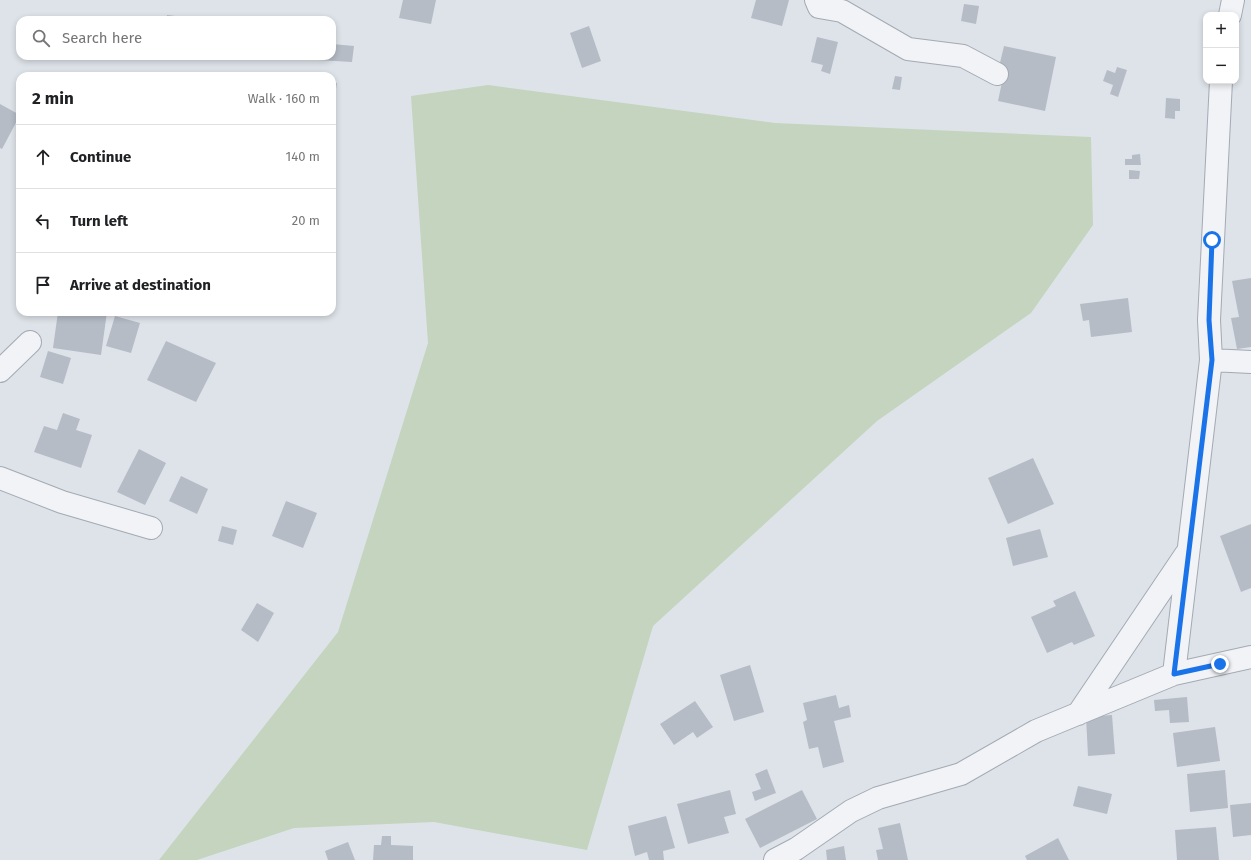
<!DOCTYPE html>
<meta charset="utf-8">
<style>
:root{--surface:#fff;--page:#f2f2f2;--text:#202124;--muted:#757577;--line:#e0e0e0}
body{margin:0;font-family:"Fira Sans",sans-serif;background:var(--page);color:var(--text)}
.controls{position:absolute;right:12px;top:12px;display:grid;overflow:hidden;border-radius:8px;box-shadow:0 2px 6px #0003}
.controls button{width:36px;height:36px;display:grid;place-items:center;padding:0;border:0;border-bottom:1px solid var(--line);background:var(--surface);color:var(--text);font:20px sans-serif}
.stop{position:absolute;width:12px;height:12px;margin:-9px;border:3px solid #1a73e8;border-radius:50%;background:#fff}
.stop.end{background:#1a73e8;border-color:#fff;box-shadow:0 1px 4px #0008}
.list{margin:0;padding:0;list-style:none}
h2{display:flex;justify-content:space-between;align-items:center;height:52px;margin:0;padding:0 16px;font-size:17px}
h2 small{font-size:13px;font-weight:400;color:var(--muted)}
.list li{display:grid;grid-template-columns:26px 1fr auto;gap:12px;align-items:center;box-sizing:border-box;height:64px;padding:0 16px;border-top:1px solid var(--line)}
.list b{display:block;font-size:15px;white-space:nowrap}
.list em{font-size:13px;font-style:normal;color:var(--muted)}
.icon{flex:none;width:22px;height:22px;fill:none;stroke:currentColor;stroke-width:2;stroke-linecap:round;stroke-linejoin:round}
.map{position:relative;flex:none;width:1251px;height:860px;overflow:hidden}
.search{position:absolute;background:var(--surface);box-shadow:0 2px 6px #0003;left:16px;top:16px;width:320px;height:44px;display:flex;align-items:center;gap:10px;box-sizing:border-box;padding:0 14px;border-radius:12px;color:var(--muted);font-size:15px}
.panel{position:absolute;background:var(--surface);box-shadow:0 2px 6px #0003;left:16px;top:72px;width:320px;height:244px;border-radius:12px}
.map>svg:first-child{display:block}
.green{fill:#c4d4be}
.building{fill:#b5bcc6}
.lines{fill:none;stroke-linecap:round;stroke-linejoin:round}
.street-casing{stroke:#a3aab3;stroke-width:24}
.street{stroke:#f1f3f7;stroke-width:22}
.route{stroke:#1a73e8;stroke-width:5}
</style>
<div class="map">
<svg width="1251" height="860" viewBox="0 0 1251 860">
<rect width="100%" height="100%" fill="#dee3e9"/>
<path class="green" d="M488,85L775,123L1091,137L1093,225L1031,313L877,421L653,626L587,850L434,822L294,828L197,860H159L338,632L428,343L411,96Z"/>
<path class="building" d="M403,0H436L431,24L399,18Z
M756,0H789L782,26L751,18Z
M964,4L979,6L976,24L961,21Z
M167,15L183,17V20H166Z
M589,26L601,61L582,68L570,33Z
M817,37L838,42L830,74L821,71L823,65L811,62Z
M332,44L354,46L352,62L318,60L319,56H332Z
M1004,46L1056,57L1045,111L998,101L1005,68L999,67Z
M1117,67L1127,70L1118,97L1110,94L1113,85L1103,81L1107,70L1115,73Z
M895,76L902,77L900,90L892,89Z
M332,82L337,83L333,105H332Z
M1166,98L1180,99V111H1175V119L1165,118Z
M0,104L20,115L2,149L0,148Z
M1140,154L1141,165H1125V159H1132V155Z
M1129,170L1140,171L1139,179H1129Z
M1251,278V347L1237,349L1231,318L1239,317L1232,281Z
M1128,298L1132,332L1091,337L1089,320L1083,321L1080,304Z
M58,312H107L101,355L53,348Z
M115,316L140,323L131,353L106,346Z
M166,341L216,363L196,402L147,380Z
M48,351L71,358L63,384L40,377Z
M63,413L80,419L76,430L92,435L81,468L34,452L44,426L57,430Z
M139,449L166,463L145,505L117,492Z
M1033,458L1054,504L1008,524L988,478Z
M181,476L208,489L197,514L169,501Z
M286,501L317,513L303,548L272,536Z
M1251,524V588L1241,592L1220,536Z
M222,526L237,530L233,545L218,541Z
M1040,529L1048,557L1013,566L1006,538Z
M1075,591L1095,636L1074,645L1072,642L1047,653L1031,617L1056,606L1053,601Z
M257,603L274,613L258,642L241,630Z
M750,665L764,712L734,721L720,675Z
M836,695L839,708L849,705L851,717L834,721L844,762L823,768L818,747L809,749L803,722L807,720L803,703Z
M1187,697L1189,722L1170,723L1169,710L1155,711L1154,700Z
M695,701L713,727L697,738L693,732L674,745L660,724Z
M1112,715L1115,754L1088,756L1086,717Z
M1215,727L1220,761L1177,767L1173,733Z
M767,769L776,793L755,801L752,792L761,789L755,774Z
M1225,770L1228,808L1190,812L1187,774Z
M1078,786L1112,794L1107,814L1073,806Z
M730,790L736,814L724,817L729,833L688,844L677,804Z
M802,790L817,819L760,848L745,819Z
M1251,803V835L1233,837L1230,805Z
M666,816L675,848L663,851L664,860H649L647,852L635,856L628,826Z
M900,823L908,860H878L876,850L883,849L878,828Z
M1216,827L1219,860H1177L1175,830Z
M382,836H391V845L413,846V860H373L374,845H381Z
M1058,838L1069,860H1027L1025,856Z
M348,842L355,860H328L325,851Z
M844,846L846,860H827L826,850Z"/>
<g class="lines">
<g class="street-casing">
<path id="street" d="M816,0L819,7L842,11L908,49L963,56L997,74
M1230,15L1233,0
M1211,360L1251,362
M0,371L30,342
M0,478L62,502L151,528
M1174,674L1211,360L1209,320L1221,81
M1078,714L1186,554
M775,860L796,849L851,811L878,798L961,774L1036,731L1174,674L1251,657"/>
</g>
<use href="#street" class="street"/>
</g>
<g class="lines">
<path class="route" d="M1212,240L1209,320L1212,360L1174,674L1220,664"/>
</g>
</svg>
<div class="controls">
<button>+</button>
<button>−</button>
</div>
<div class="stop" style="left:1212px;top:240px"></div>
<div class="stop end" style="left:1220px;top:664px"></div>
<div class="search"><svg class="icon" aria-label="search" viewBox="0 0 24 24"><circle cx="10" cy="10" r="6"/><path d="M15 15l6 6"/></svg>Search here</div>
<section class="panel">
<h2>2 min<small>Walk · 160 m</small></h2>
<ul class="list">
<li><svg class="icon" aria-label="ahead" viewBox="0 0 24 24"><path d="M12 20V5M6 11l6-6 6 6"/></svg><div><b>Continue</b></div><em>140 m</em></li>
<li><svg class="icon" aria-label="left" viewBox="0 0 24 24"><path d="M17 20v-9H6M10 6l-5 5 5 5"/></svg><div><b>Turn left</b></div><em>20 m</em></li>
<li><svg class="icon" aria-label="arrive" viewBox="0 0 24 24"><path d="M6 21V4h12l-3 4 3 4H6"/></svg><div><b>Arrive at destination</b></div></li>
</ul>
</section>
</div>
